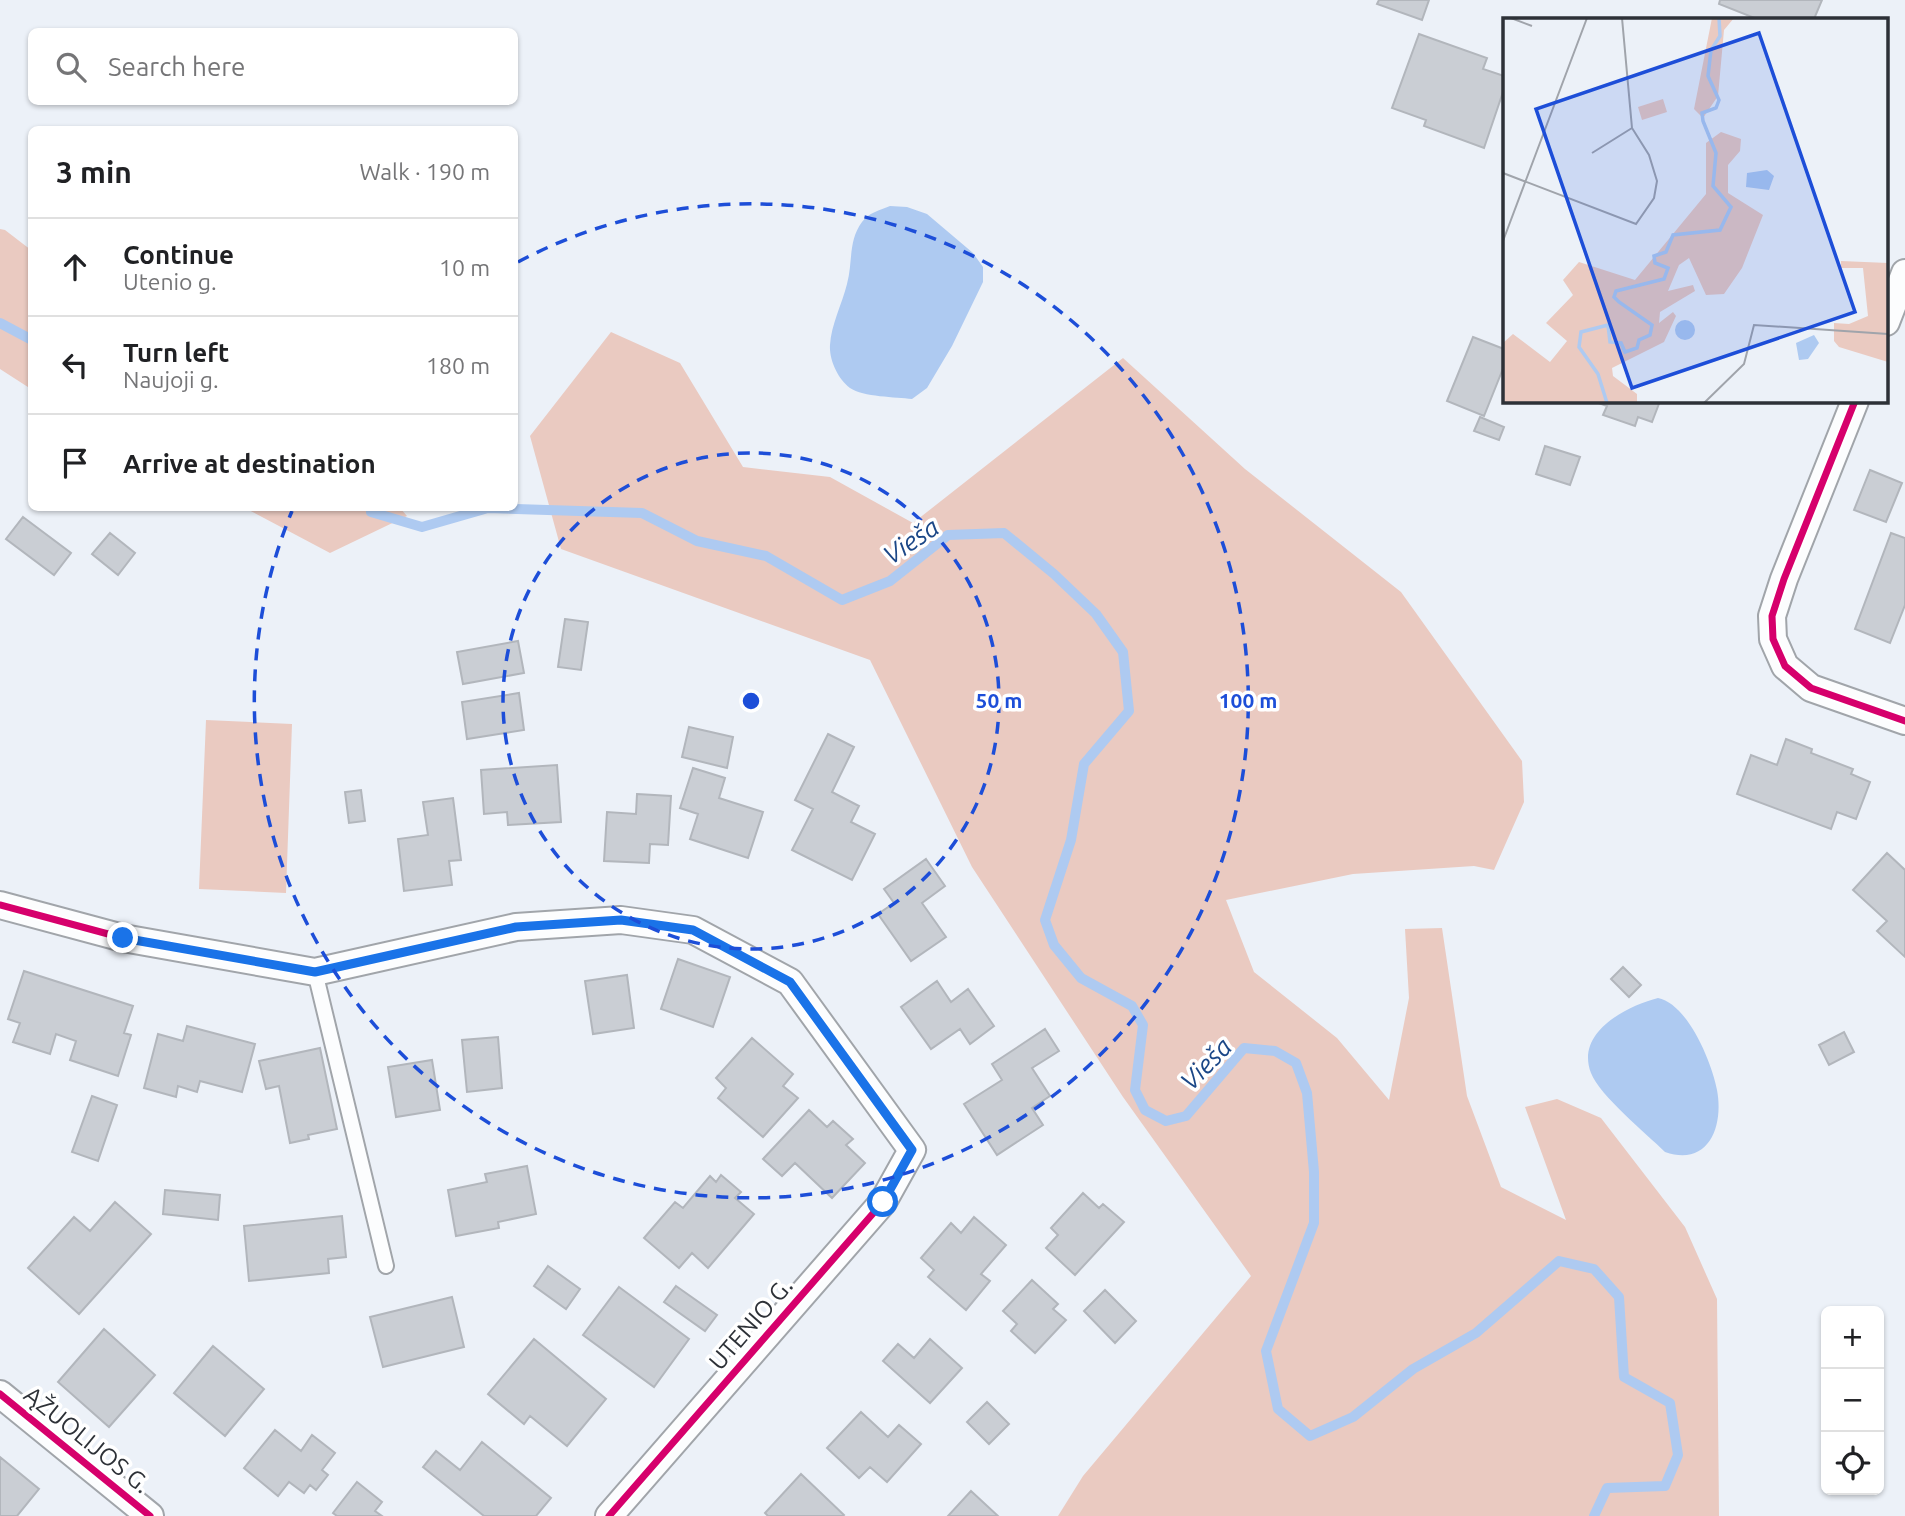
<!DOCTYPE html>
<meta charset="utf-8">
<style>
:root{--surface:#fff;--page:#f2f2f2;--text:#202124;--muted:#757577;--line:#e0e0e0}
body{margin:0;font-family:Ubuntu,sans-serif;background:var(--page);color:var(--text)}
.controls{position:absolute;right:21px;bottom:21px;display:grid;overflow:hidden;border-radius:10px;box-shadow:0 2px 5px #0004}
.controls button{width:63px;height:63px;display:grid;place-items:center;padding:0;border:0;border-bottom:2px solid var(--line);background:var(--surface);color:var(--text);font:35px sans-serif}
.stop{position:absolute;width:21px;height:21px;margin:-16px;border:5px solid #1a73e8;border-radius:50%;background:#fff}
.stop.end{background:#1a73e8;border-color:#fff;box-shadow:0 2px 7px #0008}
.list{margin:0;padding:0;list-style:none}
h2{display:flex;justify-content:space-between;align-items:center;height:91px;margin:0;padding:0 28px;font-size:30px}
h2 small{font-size:23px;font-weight:400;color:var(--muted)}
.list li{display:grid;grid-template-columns:46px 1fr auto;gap:21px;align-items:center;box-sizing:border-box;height:98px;padding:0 28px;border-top:2px solid var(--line)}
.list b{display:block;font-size:26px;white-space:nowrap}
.list p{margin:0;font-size:23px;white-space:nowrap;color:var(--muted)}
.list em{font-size:23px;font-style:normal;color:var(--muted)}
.icon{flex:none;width:38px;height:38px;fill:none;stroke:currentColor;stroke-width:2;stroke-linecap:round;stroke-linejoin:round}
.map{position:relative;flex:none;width:1905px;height:1516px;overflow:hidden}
.search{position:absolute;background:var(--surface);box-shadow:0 2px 5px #0004;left:28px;top:28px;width:490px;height:77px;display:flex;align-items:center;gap:18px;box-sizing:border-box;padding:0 24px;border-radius:10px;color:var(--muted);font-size:26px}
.panel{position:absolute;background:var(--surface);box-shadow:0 2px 5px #0004;left:28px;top:126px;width:490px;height:385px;border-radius:10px}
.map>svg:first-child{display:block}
.green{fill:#eacac1}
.water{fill:#aecaf1}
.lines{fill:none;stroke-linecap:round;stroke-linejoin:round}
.stream{stroke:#aecaf1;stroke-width:10}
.building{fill:#caced4;stroke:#b2b6bc;stroke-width:2}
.lane-casing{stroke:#a1a5aa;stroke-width:18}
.street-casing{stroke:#a1a5aa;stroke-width:30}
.lane{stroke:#fcfdfe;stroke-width:14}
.street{stroke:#fcfdfe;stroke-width:26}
.cycleway-casing{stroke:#fff;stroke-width:11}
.cycleway{stroke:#d6006c;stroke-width:7}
.route{stroke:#1a73e8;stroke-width:9}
.ring{fill:none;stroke:#1d4ed8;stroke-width:3.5;stroke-dasharray:12 9}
.labels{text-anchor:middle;stroke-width:7;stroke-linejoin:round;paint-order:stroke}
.street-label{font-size:24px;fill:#2d3137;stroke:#fff}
.water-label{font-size:26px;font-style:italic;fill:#1b4787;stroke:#fff}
.inset-river{fill:none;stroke:#aecaf1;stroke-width:3.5}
.inset-road{fill:none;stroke:#a0a4ab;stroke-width:2}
.view{fill:#1d4ed8;fill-opacity:0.15;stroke:#1d4ed8;stroke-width:3.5}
.inset-edge{fill:none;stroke:#2d3137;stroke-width:3.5}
.centre{fill:#1d4ed8;stroke:#fff;stroke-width:3.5}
.ring-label{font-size:21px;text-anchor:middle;font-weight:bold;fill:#1d4ed8;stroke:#fff;stroke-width:7;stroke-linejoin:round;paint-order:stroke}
</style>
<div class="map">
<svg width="1905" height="1516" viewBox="0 0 1905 1516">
<rect width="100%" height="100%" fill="#ecf1f8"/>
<path class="green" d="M0,229L5,230L31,250V389L0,369Z
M611,332L680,363L743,467L830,477L913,523L1123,358L1245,469L1401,592L1522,761L1524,802L1494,870L1474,866L1353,874L1226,900L1254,972L1337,1038L1389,1100L1409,998L1405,929L1442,928L1467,1096L1501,1187L1566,1220L1525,1107L1557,1099L1601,1118L1685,1227L1717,1299L1719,1516H1058L1083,1476L1251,1276L1123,1097L972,867L870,660L561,549L530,436Z
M245,508H400L407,516L330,553Z
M206,720L292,724L286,893L199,889Z"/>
<path class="water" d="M890,206L907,207L927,214L973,253L983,267V282L952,346L927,388L912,399C896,397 863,397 850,388C838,379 829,360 830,345C831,325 842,304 847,284C853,262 848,241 862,222C868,213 880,210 890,206Z
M1658,998C1688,1004 1712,1063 1717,1090C1724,1127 1708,1167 1665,1152C1646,1133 1600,1096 1591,1073C1575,1032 1627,1006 1658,998Z"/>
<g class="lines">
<path class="stream" d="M0,323L32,340
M371,508V512L422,527L488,508L642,513L697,541L766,556L842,600L890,581L948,535L1004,533L1054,574L1096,614L1123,652L1129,711L1084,764L1071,840L1045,920L1054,945L1081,978L1132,1006L1143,1025L1135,1090L1145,1110L1166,1121L1186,1116L1244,1048L1275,1051L1296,1063L1307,1093L1314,1172V1223L1266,1351L1278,1409L1310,1436L1353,1417L1413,1369L1476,1333L1559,1261L1594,1269L1619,1297L1624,1377L1670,1403L1678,1455L1665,1486L1607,1488L1594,1516"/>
</g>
<path class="building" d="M1379,0H1429L1422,20L1377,4Z
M1720,0H1822L1814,19H1757L1719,4Z
M1419,34L1487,58L1483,69L1504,76V89L1484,148L1424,126L1426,120L1392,108Z
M1473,337L1504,349V366L1484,416L1447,401Z
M1593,401H1660L1652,422L1638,417L1635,426L1603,415L1607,406Z
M1480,417L1504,427L1499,440L1474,431Z
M1545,446L1580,457L1570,485L1536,474Z
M1870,470L1902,483L1886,522L1854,510Z
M23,517L71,553L54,575L6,539Z
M110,533L135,553L118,575L92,554Z
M1891,533L1905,538V605L1890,643L1855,629Z
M565,619L588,622L581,670L558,667Z
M518,641L524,673L463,684L457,652Z
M519,693L524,730L467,739L462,702Z
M689,727L733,737L727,768L682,757Z
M828,734L854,747L832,792L859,806L851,822L875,834L852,880L792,850L813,809L795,800Z
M1786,739L1812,749L1811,753L1853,769L1851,774L1870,782L1856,819L1837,812L1831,829L1737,794L1751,755L1777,765Z
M557,765L561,822L508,825L507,812L484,814L481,770Z
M693,768L725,778L719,798L763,812L748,858L690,839L698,814L680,808Z
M361,790L365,821L349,823L345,792Z
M637,794L671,796L668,845L650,844L649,863L604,861L607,812L636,814Z
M453,798L461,860L449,861L452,885L404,891L398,839L428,835L423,802Z
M1887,853L1905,870V957L1877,931L1887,921L1853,890Z
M926,859L945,886L922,903L946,937L911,961L878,914L894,903L884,889Z
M678,959L730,977L713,1027L661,1009Z
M1623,967L1641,985L1629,997L1611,979Z
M24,971L133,1006L124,1033L131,1035L118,1076L70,1060L76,1041L56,1034L50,1054L13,1042L20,1023L8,1019Z
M627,975L634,1028L593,1034L585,981Z
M937,981L951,1002L968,989L994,1026L970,1044L960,1029L931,1049L901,1007Z
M187,1026L255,1044L242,1092L200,1081L197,1092L178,1086L176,1097L144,1088L158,1034L183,1041Z
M1045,1029L1059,1051L1032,1068L1050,1096L1032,1108L1043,1125L997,1155L964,1104L1002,1080L992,1064Z
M1844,1032L1854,1052L1829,1065L1819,1045Z
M498,1037L502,1088L467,1092L462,1040Z
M752,1038L793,1074L783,1086L798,1098L763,1137L718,1098L726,1088L716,1078Z
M320,1048L337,1129L308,1135L309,1139L290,1143L279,1086L266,1089L259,1061Z
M432,1060L440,1110L396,1117L388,1067Z
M92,1096L117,1105L98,1161L72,1152Z
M809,1110L827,1127L833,1121L853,1139L846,1145L865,1163L832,1198L795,1163L782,1176L763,1159Z
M527,1166L536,1214L498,1222L499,1228L456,1236L448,1190L487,1182L485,1174Z
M721,1175L741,1192L735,1198L754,1214L708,1268L692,1253L679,1268L644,1238L675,1202L683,1208L710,1176L716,1182Z
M165,1190L220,1195L218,1220L163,1214Z
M1083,1193L1099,1208L1103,1204L1124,1222L1075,1275L1046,1248L1058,1235L1051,1228Z
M115,1202L151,1234L79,1314L28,1268L74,1217L90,1231Z
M342,1216L346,1257L328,1259L329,1273L249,1281L244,1226Z
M974,1217L1006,1245L981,1274L990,1281L966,1310L928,1277L934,1270L921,1258L951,1223L961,1233Z
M548,1266L580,1289L566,1309L534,1286Z
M1032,1280L1058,1304L1053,1309L1066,1320L1035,1353L1011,1331L1017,1324L1003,1311Z
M676,1286L717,1315L705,1331L664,1302Z
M619,1287L689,1339L654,1387L583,1335Z
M1105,1290L1136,1321L1115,1343L1084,1311Z
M452,1297L464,1347L383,1367L370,1317Z
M104,1329L155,1375L109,1427L58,1382Z
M534,1339L606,1399L567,1446L530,1416L524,1424L488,1394Z
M930,1339L962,1368L930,1403L883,1361L898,1344L914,1358Z
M213,1346L264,1389L225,1436L174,1393Z
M987,1402L1009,1424L989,1444L967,1422Z
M861,1412L888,1437L899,1425L921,1444L887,1482L870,1467L859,1478L827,1448Z
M275,1430L301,1451L312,1435L335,1453L322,1470L328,1475L316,1490L310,1485L304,1493L289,1482L278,1496L244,1468Z
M482,1442L551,1498L536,1516H484L423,1467L436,1451L460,1470Z
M0,1457L39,1489L17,1516H0Z
M801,1474L844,1515L843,1516H768L765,1513Z
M357,1482L382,1502L375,1511L382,1516H337L333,1513Z
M971,1491L998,1516H948Z"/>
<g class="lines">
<g class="lane-casing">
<path id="lane" d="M315,972L386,1266"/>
</g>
<g class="street-casing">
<path id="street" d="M1886,322L1905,273
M1855,401L1784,579L1772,616L1773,639L1785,666L1811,688L1905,721
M0,905L123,938L315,972L516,927L621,920L693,930L790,982L912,1150L883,1202L609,1516
M0,1394L150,1516"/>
</g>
<use href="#lane" class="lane"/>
<use href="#street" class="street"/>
<g class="cycleway-casing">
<path id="cycleway" d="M1855,401L1784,579L1772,616L1773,639L1785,666L1811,688L1905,721
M0,905L123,938L315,972L516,927L621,920L693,930L790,982L912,1150L883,1202L609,1516
M0,1394L150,1516"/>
</g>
<use href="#cycleway" class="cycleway"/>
</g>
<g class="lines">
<path class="route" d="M123,938L315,972L516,927L621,920L693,930L790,982L912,1150L883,1202"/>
</g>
<g class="ring">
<circle cx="751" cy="701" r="248"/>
<path d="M518 262A497 497 0 1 1 292 511"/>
</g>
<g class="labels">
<g class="street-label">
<text transform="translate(751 1324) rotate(-49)" y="8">UTENIO G.</text>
<text transform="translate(87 1440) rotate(39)" y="8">ĄŽUOLIJOS G.</text>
</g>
<g class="water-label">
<text transform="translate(911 541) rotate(-34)" y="9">Vieša</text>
<text transform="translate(1206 1064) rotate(-46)" y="9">Vieša</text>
</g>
</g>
<g transform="translate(1503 18)">
<rect width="385" height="385" fill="#ecf1f8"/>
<path d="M209,0H231L221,12L215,78L200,100L191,91ZM160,81L164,94L139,102L135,89ZM218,114L238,121L237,133L225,147V175L260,197L239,250L221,276L203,277L186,240L176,247L165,273L190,267L192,273L157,294L156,305L170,294L173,298L161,324L109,350L110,358L134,376V385H0V325L10,316L47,344L64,323L43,305L70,277L60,262L76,244L132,262L203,176V125ZM338,243L385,245V344L336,329L331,323V305L346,306L365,298L360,250H338Z" fill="#eacac1"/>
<path d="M264,152L271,158L266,172L243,169L244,155ZM172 312a10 10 0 1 1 20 0a10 10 0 1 1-20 0ZM311,317L316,325L305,341L296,342L293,325Z" fill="#aecaf1"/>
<path class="inset-river" d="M104,385L95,356L76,329L78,314L105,307L107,324L118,325L122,334L134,330L136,322L147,317L149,307L116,284L111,279L113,273L161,261L165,250L152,245L151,238L163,234L170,217L217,212L228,189L210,168L213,135L200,103L199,95L213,90L216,82L205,58L208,32L217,18L216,0"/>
<path class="inset-road" d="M8,0L29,8M89,135L129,110M0,155L133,206L151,180L154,163L146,137L129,110L119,0M0,223L84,0M201,385L241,346L251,307L385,316"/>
<path class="view" d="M256,15L352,294L129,370L33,91Z"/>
<rect width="385" height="385" class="inset-edge"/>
</g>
<circle cx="751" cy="701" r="10" class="centre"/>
<g class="ring-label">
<text x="999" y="708">50 m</text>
<text x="1248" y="708">100 m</text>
</g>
</svg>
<div class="controls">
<button>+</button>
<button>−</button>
<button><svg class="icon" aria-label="locate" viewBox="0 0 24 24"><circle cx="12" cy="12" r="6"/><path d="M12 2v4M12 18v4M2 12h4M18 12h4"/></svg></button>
</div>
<div class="stop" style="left:883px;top:1202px"></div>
<div class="stop end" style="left:123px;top:938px"></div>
<div class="search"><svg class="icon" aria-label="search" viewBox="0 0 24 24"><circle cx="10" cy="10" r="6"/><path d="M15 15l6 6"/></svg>Search here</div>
<section class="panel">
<h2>3 min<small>Walk · 190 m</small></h2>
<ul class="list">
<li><svg class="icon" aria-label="ahead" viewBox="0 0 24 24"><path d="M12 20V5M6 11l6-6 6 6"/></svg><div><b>Continue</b><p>Utenio g.</p></div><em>10 m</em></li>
<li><svg class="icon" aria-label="left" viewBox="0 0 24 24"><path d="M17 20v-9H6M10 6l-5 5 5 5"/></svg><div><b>Turn left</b><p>Naujoji g.</p></div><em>180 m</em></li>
<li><svg class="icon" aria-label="arrive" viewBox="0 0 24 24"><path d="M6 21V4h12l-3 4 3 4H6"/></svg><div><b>Arrive at destination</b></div></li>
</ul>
</section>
</div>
